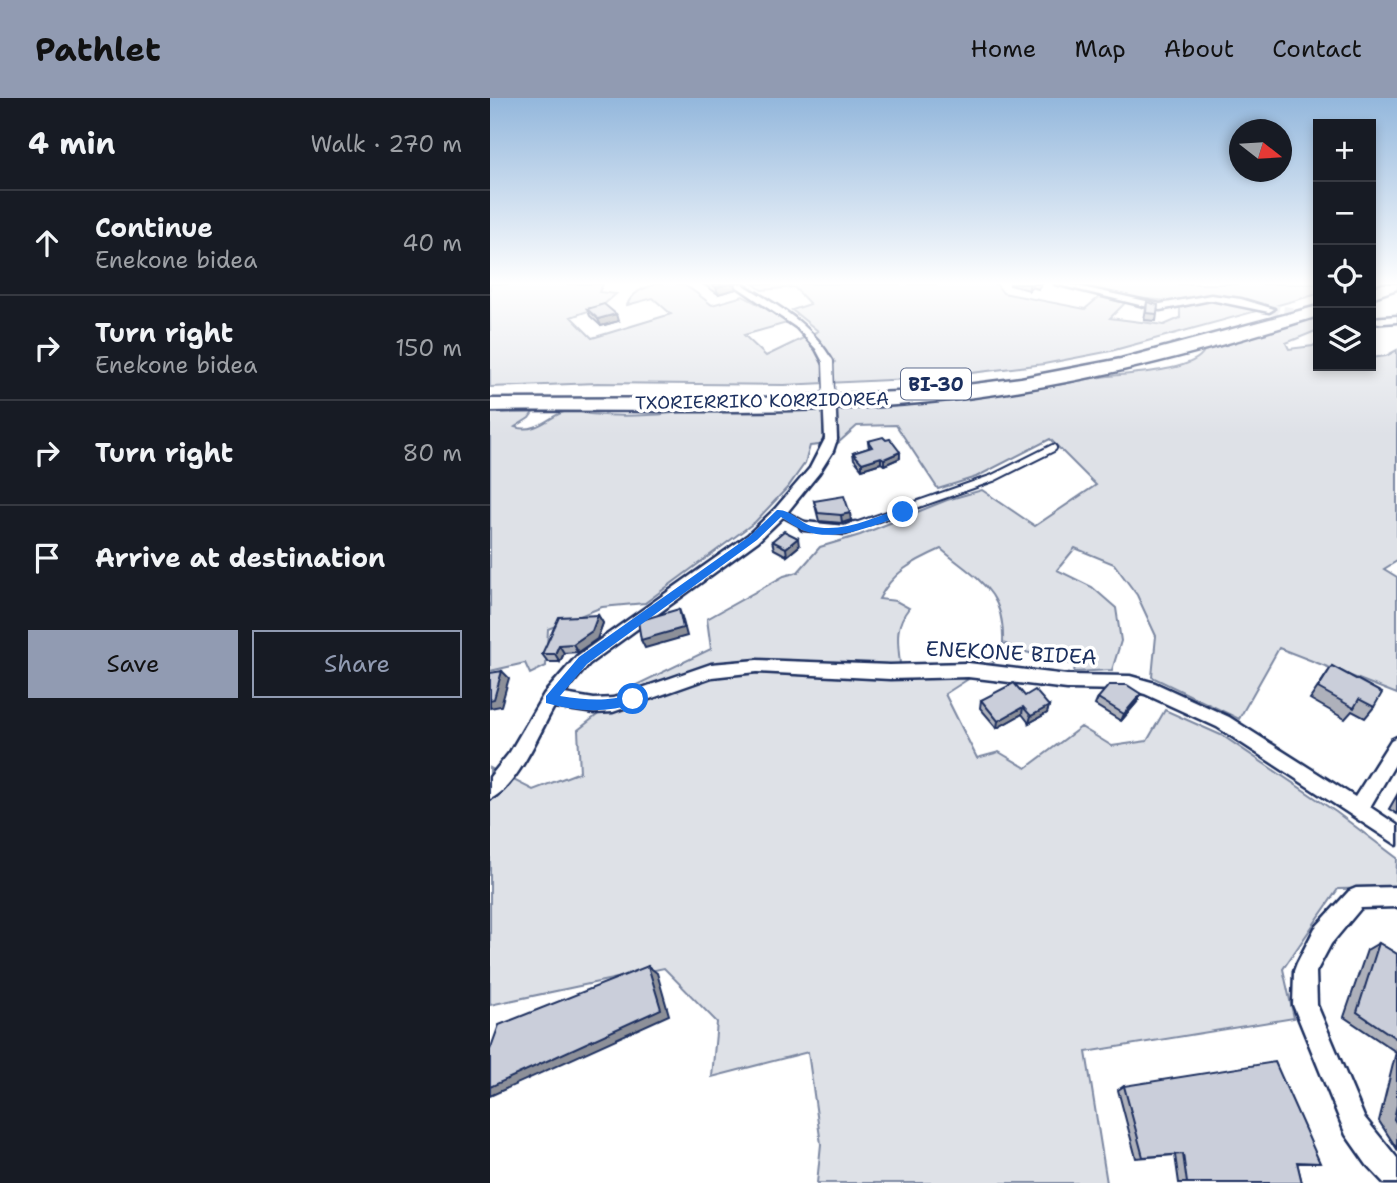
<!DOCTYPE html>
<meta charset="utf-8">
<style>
:root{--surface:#171b24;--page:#242831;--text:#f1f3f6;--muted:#9ea1a6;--line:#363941;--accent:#919bb2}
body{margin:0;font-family:"Shantell Sans",sans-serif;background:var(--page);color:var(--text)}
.controls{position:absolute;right:21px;top:21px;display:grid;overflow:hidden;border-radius:0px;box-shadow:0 4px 10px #0003}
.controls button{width:63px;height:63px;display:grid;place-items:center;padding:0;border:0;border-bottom:2px solid var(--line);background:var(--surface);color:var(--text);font:35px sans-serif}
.compass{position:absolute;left:739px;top:21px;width:63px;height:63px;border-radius:50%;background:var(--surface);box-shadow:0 4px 10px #0003;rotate:107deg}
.stop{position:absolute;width:21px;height:21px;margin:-16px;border:5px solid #1a73e8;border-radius:50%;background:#fff}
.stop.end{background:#1a73e8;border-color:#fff;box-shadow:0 2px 7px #0008}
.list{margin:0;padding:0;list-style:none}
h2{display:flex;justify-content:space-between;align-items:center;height:91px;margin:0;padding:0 28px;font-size:30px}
h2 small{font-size:23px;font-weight:400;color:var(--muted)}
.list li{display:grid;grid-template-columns:46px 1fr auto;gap:21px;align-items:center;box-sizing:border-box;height:105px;padding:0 28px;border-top:2px solid var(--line)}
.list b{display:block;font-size:26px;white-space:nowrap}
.list p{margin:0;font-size:23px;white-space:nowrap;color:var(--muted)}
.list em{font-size:23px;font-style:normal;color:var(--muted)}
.actions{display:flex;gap:14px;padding:21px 28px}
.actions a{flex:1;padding:16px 0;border:2px solid var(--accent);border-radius:0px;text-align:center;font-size:24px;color:var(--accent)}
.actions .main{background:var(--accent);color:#111}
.icon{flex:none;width:38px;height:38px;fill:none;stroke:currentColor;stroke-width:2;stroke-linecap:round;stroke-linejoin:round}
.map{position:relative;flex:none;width:907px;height:1085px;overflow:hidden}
header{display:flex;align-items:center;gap:42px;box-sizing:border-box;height:98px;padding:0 35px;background:var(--accent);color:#111}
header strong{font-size:33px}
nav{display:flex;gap:38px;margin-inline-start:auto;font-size:24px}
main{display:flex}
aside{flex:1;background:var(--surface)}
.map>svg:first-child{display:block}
.green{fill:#dee1e7;stroke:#7c88a2;stroke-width:2}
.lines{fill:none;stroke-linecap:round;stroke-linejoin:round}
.minor-tunnel{stroke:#d1d5df;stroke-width:10;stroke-dasharray:10 4.5;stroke-linecap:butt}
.service-far1-casing{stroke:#1b2f5e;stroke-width:10}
.service-casing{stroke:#1b2f5e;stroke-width:13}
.minor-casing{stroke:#1b2f5e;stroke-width:5}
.motorway-casing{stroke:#1b2f5e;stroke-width:5}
.service-far1{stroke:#fff;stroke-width:6}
.service{stroke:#fff;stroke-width:8}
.minor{fill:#fff;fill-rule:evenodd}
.motorway{fill:#fff;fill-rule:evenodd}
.minor-bridge-far1-casing{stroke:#1b2f5e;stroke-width:13;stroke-linecap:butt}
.minor-bridge-casing{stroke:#1b2f5e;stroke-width:17;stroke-linecap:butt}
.minor-bridge-far1{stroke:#fff;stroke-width:10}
.minor-bridge{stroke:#fff;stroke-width:12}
.wall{fill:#aeb1bb;stroke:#1b2f5e;stroke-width:2}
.shaded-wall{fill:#8d9099;stroke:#1b2f5e;stroke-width:2}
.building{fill:#caceda;stroke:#1b2f5e;stroke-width:2}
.route{fill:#1a73e8}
.labels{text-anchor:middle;stroke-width:7;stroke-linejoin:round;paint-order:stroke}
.far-street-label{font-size:18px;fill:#1b2f5e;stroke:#fff}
.shield{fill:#fff;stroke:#5f6d8e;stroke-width:2}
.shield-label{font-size:19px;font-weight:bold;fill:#1b2f5e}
.street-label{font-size:21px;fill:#1b2f5e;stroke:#fff}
</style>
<header>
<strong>Pathlet</strong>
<nav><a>Home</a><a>Map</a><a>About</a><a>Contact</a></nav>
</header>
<main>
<aside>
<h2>4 min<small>Walk · 270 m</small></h2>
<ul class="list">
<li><svg class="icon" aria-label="ahead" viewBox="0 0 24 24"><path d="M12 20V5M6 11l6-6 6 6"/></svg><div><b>Continue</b><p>Enekone bidea</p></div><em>40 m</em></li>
<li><svg class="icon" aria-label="right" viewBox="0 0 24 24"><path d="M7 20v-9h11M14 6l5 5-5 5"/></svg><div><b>Turn right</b><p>Enekone bidea</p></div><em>150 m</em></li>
<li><svg class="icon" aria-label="right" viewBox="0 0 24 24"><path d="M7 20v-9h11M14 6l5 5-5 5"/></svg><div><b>Turn right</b></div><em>80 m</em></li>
<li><svg class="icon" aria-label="arrive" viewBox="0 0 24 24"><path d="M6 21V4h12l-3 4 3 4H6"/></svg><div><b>Arrive at destination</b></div></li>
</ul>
<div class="actions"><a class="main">Save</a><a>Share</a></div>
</aside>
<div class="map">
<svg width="907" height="1085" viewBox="0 0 907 1085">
<rect width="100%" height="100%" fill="#fff"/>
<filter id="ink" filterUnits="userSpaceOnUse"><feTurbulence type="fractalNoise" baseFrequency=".0143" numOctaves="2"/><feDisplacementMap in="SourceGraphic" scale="14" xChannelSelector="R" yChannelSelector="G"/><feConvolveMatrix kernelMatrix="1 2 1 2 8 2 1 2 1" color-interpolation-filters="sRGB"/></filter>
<g filter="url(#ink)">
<path class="green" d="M0,186H113L109,194L126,196L112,208L81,219L102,240L181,216L163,200L137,207C144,189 172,182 190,186C200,188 213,201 222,207L253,198L289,217L297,225L254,237L276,258L328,233L302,212L320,206L304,189L272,192L263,186H506L513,195L595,211L609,199L635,205L620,220L674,227L690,220V204L646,200L582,186H828V196L621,253L554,266L441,280L294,287L107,285L0,289Z
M828,219V232L796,245L799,251L823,248L828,244V268H881V260L896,258L907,252V463L894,471L907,479V596L789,550L749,621L662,579L666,538L647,497L624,466L585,450L567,472L602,489L626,510L631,543L622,572L584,574L585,567L532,553L513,545C515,491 487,482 451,451C422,464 403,474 389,501L406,503L419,510C404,529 408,544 410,566L427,568L508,562L455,596L487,660L509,654L536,670L591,629L622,648L657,643L675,612L733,638L846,714L907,760L906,790L848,791L793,871L804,920L596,954L617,1085H327L331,1046L318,954L222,979L227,924L174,870L0,907V670L43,692L90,674L88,632L144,588L221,551L217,521L294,478L308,474L330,449L370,437L457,402L492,392L545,428L606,387L560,341L486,379L448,391L406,327L367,328L348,345L320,348L315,365L298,389L265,424L155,505L112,509L58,531L56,568L40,576L35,565L0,573V315L44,313L39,320L25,329C49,337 63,313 79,313C86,312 93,315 100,316C119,318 139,318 158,317C173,317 187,314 201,313C225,311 251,314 275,313C384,310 492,303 598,281C623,275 701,277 714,253Z"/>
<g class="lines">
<path class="minor-tunnel" d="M779,211L828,218"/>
<g class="service-far1-casing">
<path id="service-far1" d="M290,414L320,430
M360,430L503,380L563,350"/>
</g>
<g class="service-casing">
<path id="service" d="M314,428L355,432L365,428"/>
</g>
<g class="minor-casing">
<path id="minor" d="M243,186H252C288,208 322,226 343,264L342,266H334L326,251L307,230Z
M565,186H578L670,206L721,197L751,201L784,211L779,214L721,202L670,212Z
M907,218V224L881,226V220Z
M341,338L347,341L343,353L329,375L295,417L268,443L99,566L74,596L104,601L123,600L221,566L267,562L400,567L478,565L577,577L640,578L665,585L739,619L865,699L901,642L907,639V663L880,709L907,727V747L727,629L655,596L640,592L577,591L478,579L400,581L267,574L222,579L123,614L104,615L64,609C50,633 27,690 0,701V679L20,654L54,596L87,558L258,437L285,411L320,370L335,341Z
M907,789V809L871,810L841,846L826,874L827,907L874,1019L907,1060V1085H894L877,1067L856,1037L803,907L804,873L807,865L825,830L859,793L866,790Z"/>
</g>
<g class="motorway-casing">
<path id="motorway" d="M893,186H907V191L881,200V190Z
M828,208V218C698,259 565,293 430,305C287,318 143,311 0,313V301L269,300L430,293L531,280L631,261Z"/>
</g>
<use href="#service-far1" class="service-far1"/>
<use href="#service" class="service"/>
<use href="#minor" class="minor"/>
<use href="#motorway" class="motorway"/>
<g class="minor-bridge-far1-casing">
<path id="minor-bridge-far1" d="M338,264L339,294"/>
</g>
<g class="minor-bridge-casing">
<path id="minor-bridge" d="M339,293L341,341"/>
</g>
<use href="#minor-bridge-far1" class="minor-bridge-far1"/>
<use href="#minor-bridge" class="minor-bridge"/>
</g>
<path class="wall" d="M213,186H244L246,191L228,196Z
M520,186H552L548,191L542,189L539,192L520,187Z
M657,204L667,216L666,223L654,222Z
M97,211L128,223L111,228L100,218Z
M396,342L410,354V360L394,367L391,365L372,371L364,361L363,355L379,350L378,343Z
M324,403L361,422L352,425L329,423Z
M282,443L309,448L297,458L284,451Z
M108,517L113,525L107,541L88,554L74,555L70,564H58L52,556Z
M842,568L884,609L875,620L862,613L855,621L820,601Z
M535,598L559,608L557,615L539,625L532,616L507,630L490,610L491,602Z
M608,600L648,603L631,623L605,607Z
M907,697V716L899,711Z
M889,845L907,856V1051L889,1023L906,954L854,919L877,852Z
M634,988L830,1065H807L812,1085H689L685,1057L646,1060L628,992Z"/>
<path class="shaded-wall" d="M240,186H244L246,191L228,196L226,189Z
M539,186H543L542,189L539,192Z
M126,216L128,223L111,228L108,221Z
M410,354V360L394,367V361Z
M391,359V365L372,371V365Z
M360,415L361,422L352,425L351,417Z
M308,440L309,448L297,458L296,450Z
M189,511L192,519L197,538L155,550L151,542Z
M108,517L113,525L107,541L88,554L83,546Z
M69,547L74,555L70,564L65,556Z
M12,573L19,580L11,608L0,610V602Z
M651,596L648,603L631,623L634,616Z
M559,608L557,615L539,625L541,618Z
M533,609L532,616L507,630L508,623Z
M158,868L167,875L179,917L0,998V989Z"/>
<path class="building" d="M221,186H240L226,189Z
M657,204L668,207L667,216L656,215Z
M114,206L126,216L108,221L97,211Z
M393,339L396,342L400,341L410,354L394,361L391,359L372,365L363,355L382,349L378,343Z
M354,398L360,415L351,417L328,415L324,403Z
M294,433L308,440L296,450L282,443Z
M189,511L193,530L151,542L148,523Z
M108,517L102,533L83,546L69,547L65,556H52L69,519Z
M842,568L892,595L884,609L869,601L864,610L828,590Z
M12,573L4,601L0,602V575Z
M524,585L535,598L545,592L559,608L541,618L533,609L508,623L491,602Z
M619,587H637L651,596L634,616L608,600Z
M889,845L907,856V941L867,914Z
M158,868L171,911L0,989V952L9,927Z
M785,964L830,1065L807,1064L812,1085H697L693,1056L653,1059L634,988Z
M907,1007V1026L904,1021Z"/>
</g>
<linearGradient id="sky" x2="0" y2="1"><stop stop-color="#93b7dc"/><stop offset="0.55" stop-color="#fff"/><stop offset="1" stop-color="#fff" stop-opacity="0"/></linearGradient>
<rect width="907" height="337" fill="url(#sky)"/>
<path class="route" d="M413,410L417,411V416C386,426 348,445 315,433C306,430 298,423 291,419L267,442L97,566L70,598C97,602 117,604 143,596L149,601L147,605C117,615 87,614 56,605V598L89,559L260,438L287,412C300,411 309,424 321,428C353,436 384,419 413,410Z"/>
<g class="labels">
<g class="far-street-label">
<text transform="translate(272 303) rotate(-1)" y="6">TXORIERRIKO KORRIDOREA</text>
</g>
<rect class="shield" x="411" y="270.5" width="70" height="31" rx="5"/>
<g class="shield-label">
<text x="446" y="293">BI-30</text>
</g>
<g class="street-label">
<text transform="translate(521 555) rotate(3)" y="7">ENEKONE BIDEA</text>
</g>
</g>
</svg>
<div class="controls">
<button>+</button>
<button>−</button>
<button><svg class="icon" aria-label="locate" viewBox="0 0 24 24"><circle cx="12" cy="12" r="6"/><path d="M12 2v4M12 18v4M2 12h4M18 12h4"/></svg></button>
<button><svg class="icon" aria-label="layers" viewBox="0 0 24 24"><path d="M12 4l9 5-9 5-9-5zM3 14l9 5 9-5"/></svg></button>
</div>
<svg class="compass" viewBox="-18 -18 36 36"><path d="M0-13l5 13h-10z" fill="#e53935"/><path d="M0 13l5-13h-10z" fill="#9ea1a6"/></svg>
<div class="stop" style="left:143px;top:601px"></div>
<div class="stop end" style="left:413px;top:414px"></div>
</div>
</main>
